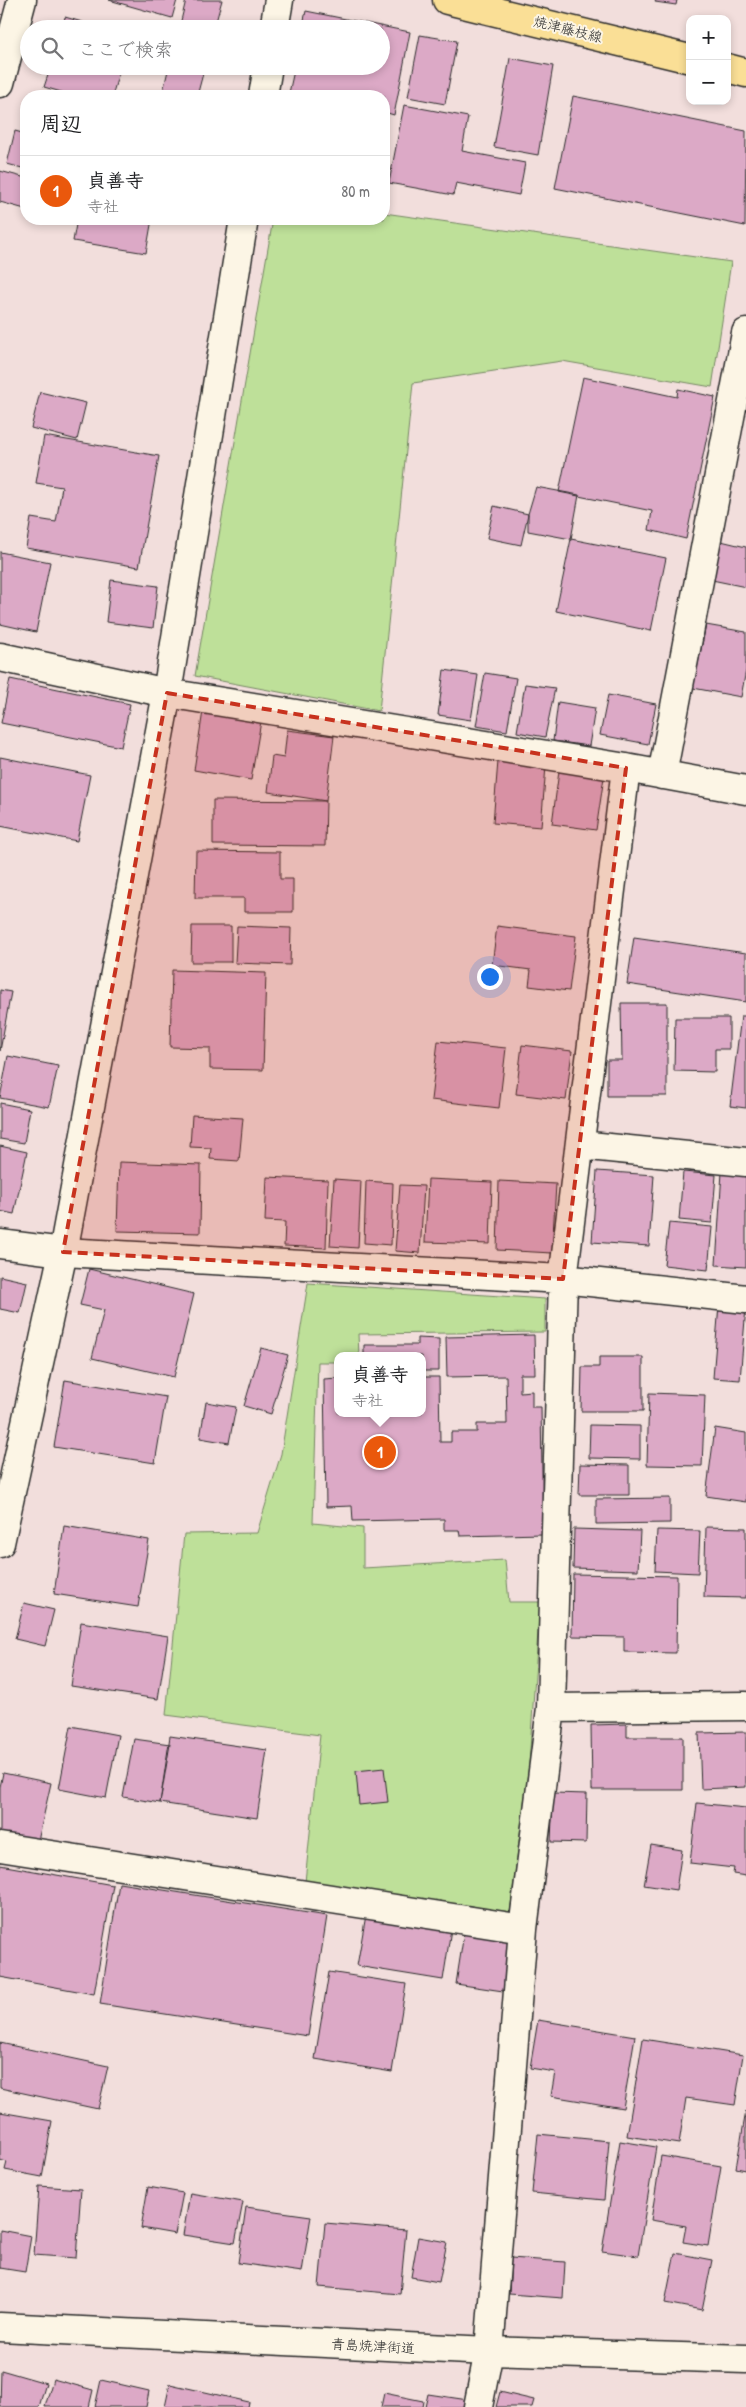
<!DOCTYPE html>
<html lang="ja">
<meta charset="utf-8">
<style>
:root{--surface:#fff;--page:#f2f2f2;--text:#202124;--muted:#757577;--line:#e0e0e0;--accent:#ea580c}
body{margin:0;font-family:"Patrick Hand","Klee One",sans-serif;background:var(--page);color:var(--text)}
.controls{position:absolute;right:15px;top:15px;display:grid;overflow:hidden;border-radius:10px;box-shadow:0 2px 8px #0003}
.controls button{width:45px;height:45px;display:grid;place-items:center;padding:0;border:0;border-bottom:1px solid var(--line);background:var(--surface);color:var(--text);font:25px sans-serif}
.you{position:absolute;left:489px;top:976px;width:18px;height:18px;margin:-12px;border:4px solid #fff;border-radius:50%;background:#1a73e8;box-shadow:0 0 0 8px #1a73e833}
.badge{display:grid;place-items:center;width:32px;height:32px;border-radius:50%;background:var(--accent);color:#fff;font-size:16px;font-weight:700}
.pin{position:absolute;translate:-50% -50%;border:2px solid #fff;box-shadow:0 1px 5px #0006}
.popup{position:absolute;left:334px;top:1352px;width:92px;height:65px;box-sizing:border-box;display:grid;place-content:center;border-radius:10px;background:var(--surface);filter:drop-shadow(0 1px 4px #0005);font-size:16px;white-space:nowrap;color:var(--muted)}
.popup b{font-size:19px;color:var(--text)}
.popup::after{content:'';position:absolute;left:50%;top:100%;margin-left:-10px;border:10px solid transparent;border-top-color:var(--surface)}
.list{margin:0;padding:0;list-style:none}
h2{display:flex;justify-content:space-between;align-items:center;height:65px;margin:0;padding:0 20px;font-size:21px}
h2 small{font-size:16px;font-weight:400;color:var(--muted)}
.list li{display:grid;grid-template-columns:32px 1fr auto;gap:15px;align-items:center;box-sizing:border-box;height:70px;padding:0 20px;border-top:1px solid var(--line)}
.list b{display:block;font-size:19px;white-space:nowrap}
.list p{margin:0;font-size:16px;white-space:nowrap;color:var(--muted)}
.list em{font-size:16px;font-style:normal;color:var(--muted)}
.icon{flex:none;width:28px;height:28px;fill:none;stroke:currentColor;stroke-width:2;stroke-linecap:round;stroke-linejoin:round}
.map{position:relative;flex:none;width:746px;height:2407px;overflow:hidden}
.search{position:absolute;background:var(--surface);box-shadow:0 2px 8px #0003;left:20px;top:20px;width:370px;height:55px;display:flex;align-items:center;gap:12px;box-sizing:border-box;padding:0 18px;border-radius:28px;color:var(--muted);font-size:19px}
.panel{position:absolute;background:var(--surface);box-shadow:0 2px 8px #0003;left:20px;top:90px;width:370px;height:135px;border-radius:20px}
.map>svg:first-child{display:block}
.green{fill:#bee099;stroke:#748662}
.building{fill:#dca9c6;stroke:#2b2b2b}
.lines{fill:none;stroke-linecap:round;stroke-linejoin:round}
.street-casing{stroke:#2b2b2b;stroke-width:31}
.secondary-casing{stroke:#2b2b2b;stroke-width:31}
.primary-casing{stroke:#2b2b2b;stroke-width:31}
.street{stroke:#fcf5e5;stroke-width:28}
.secondary{stroke:#fcf5e5;stroke-width:28}
.primary{stroke:#fadf96;stroke-width:28}
.marked{fill:#c8321e;fill-opacity:0.2;stroke:#c8321e;stroke-width:4;stroke-dasharray:10 6;stroke-linejoin:round}
.labels{text-anchor:middle;stroke-width:4;stroke-linejoin:round;paint-order:stroke}
.street-label{font-size:14px;fill:#2b2b2b;stroke:#fcf5e5}
</style>
<div class="map">
<svg width="746" height="2407" viewBox="0 0 746 2407">
<rect width="100%" height="100%" fill="#f2dedc"/>
<filter id="ink" filterUnits="userSpaceOnUse"><feTurbulence type="fractalNoise" baseFrequency=".02" numOctaves="2"/><feDisplacementMap in="SourceGraphic" scale="10" xChannelSelector="R" yChannelSelector="G"/><feConvolveMatrix kernelMatrix="1 2 1 2 8 2 1 2 1" color-interpolation-filters="sRGB"/></filter>
<g filter="url(#ink)">
<path class="green" d="M384,213L731,262L712,387L562,361L413,383L379,711L195,676L273,219H384Z
M308,1283L545,1299V1332L358,1334L359,1356H338L337,1362H318L313,1523L363,1528V1568L505,1560L509,1602H540L529,1764L510,1912L305,1882L320,1735L166,1715L184,1534L257,1533L281,1454Z"/>
<path class="building" d="M109,0H177L172,18Z
M186,0H222L214,29H179Z
M656,0H677L676,5L655,2Z
M306,11L410,32L394,115L384,112V96H304L289,93L295,66H381V29H302Z
M65,17L106,29H62Z
M420,35L457,41L445,104L408,97Z
M510,58L553,66L538,155L494,147Z
M51,66H121L112,96H75L44,87Z
M169,66H205L197,96H162Z
M573,96L746,131L745,226L555,188Z
M404,105L468,117L462,151L525,163L519,195L456,183L453,195L389,183Z
M15,131L26,134V169L7,164Z
M0,171L26,178L25,209L0,202Z
M77,219H152L146,253L73,241Z
M583,377L677,397L678,389L715,397L686,539L649,530L652,511L559,492Z
M40,392L86,403L77,440L31,428Z
M44,436L159,456L139,567L26,548L31,518L56,522L62,487L36,483Z
M536,487L579,495L571,539L528,531V514Z
M494,506L528,514L521,545L487,538Z
M571,539L666,558L651,631L556,611Z
M721,541L746,547V587L712,580Z
M0,552L50,562L36,632L0,624Z
M111,580L158,586L153,628L106,622Z
M706,625L746,632V670L741,697L693,688Z
M444,670L478,675L471,720L438,715Z
M485,673L516,678L507,731L476,726Z
M10,679L130,704L121,747L1,723Z
M525,684L555,688L545,737L517,732Z
M608,695L656,704L648,744L600,735Z
M558,702L595,708L589,746L553,741Z
M203,711L261,721L251,780L194,770Z
M287,730L334,736L326,801L268,792L272,756L284,758Z
M0,757L90,775L77,841L0,826Z
M498,761L546,766L541,827L493,823Z
M559,771L604,777L596,830L552,824Z
M213,800L326,801L325,846L213,845Z
M196,851L280,852V879H293V912H244V898H195Z
M192,926H231V962H191Z
M237,926L291,928L290,965L235,963Z
M497,926L576,936L569,991L529,986L531,970L492,965Z
M634,937L746,953V1002L627,984Z
M172,970L266,973L263,1070L210,1069V1048L170,1047Z
M0,990L11,992L0,1051Z
M621,1003H667V1096H607V1060H622Z
M741,1016H746V1108L730,1106Z
M675,1018H729V1049H715V1072L674,1071Z
M438,1041L506,1048L499,1108L431,1100Z
M522,1045L572,1051L566,1100L516,1094Z
M8,1056L58,1066L49,1107L0,1098Z
M0,1103L30,1109L24,1143L0,1139Z
M192,1115L243,1118L239,1161L210,1159L211,1148L190,1147Z
M0,1146L27,1152L14,1214L0,1211Z
M119,1162L201,1165L200,1233L117,1231Z
M597,1171L654,1175L649,1246L592,1242Z
M683,1172L716,1175L712,1223L679,1220Z
M722,1172L746,1174V1267L716,1265Z
M267,1177L328,1180L326,1248L284,1246L285,1222L265,1221Z
M334,1179L361,1181L358,1248L330,1246Z
M428,1179L492,1182L490,1244L425,1242Z
M366,1181L393,1183L391,1245L364,1243Z
M499,1181L556,1184L552,1253L497,1250Z
M400,1185L424,1186L420,1253L395,1251Z
M669,1223L712,1227L708,1270L664,1265Z
M89,1269L194,1294L174,1377L92,1358L104,1310L80,1305Z
M0,1276L27,1282L20,1313L0,1309Z
M719,1305L746,1307L740,1380L713,1378Z
M534,1335L535,1374H520V1392L532,1391V1407H541L543,1534L460,1536L459,1530H444V1519L353,1521L352,1506L326,1507L324,1379L338,1378V1413H422V1377H439L440,1442H451V1432H477V1424H507L506,1376L447,1377L446,1337Z
M417,1338L439,1339V1371H422V1356H364V1345H417Z
M261,1348L288,1355L271,1414L244,1406Z
M599,1357H643V1411H581L582,1367H599Z
M65,1380L166,1397L155,1463L54,1447Z
M649,1393L705,1395L702,1466L647,1465Z
M206,1402L236,1407L229,1443L200,1438Z
M590,1425L640,1426V1459L589,1458Z
M715,1428L746,1433V1502L706,1496Z
M580,1464L629,1465V1495H579Z
M670,1498V1523L596,1524V1499Z
M64,1526L149,1540L138,1607L54,1594Z
M706,1527L746,1528V1598L704,1597Z
M574,1529L640,1531L638,1570L573,1568Z
M657,1530L700,1531L698,1573L655,1571Z
M573,1574L677,1576L676,1653L624,1652V1637L572,1636Z
M24,1603L54,1610L45,1646L15,1639Z
M81,1622L168,1636L158,1699L71,1686Z
M627,1724V1737H683V1790H592L591,1725Z
M71,1726L118,1735L106,1798L59,1789Z
M746,1732V1787L701,1789L699,1733Z
M170,1736L267,1750L257,1818L160,1803Z
M134,1739L170,1744L160,1803L123,1797Z
M384,1768L388,1802L359,1805L356,1771Z
M3,1773L51,1783L38,1841L0,1833V1787Z
M553,1793L587,1794L586,1843L551,1842Z
M697,1803L746,1808V1876L733,1874L734,1868L690,1863Z
M651,1845L682,1850L676,1890L644,1885Z
M0,1865L113,1885L94,1994L0,1977Z
M119,1883L327,1916L308,2036L100,2004Z
M366,1915L451,1929L443,1980L357,1966Z
M464,1933L511,1940L503,1991L456,1984Z
M329,1972L406,1984L392,2072L315,2059Z
M538,2020L635,2036L623,2108L551,2096L555,2072L530,2068Z
M643,2039L743,2055L735,2105L686,2098L679,2144L627,2136Z
M0,2043L108,2066L98,2109L0,2088Z
M746,2111V2170L736,2168Z
M0,2112L52,2121L42,2177L5,2170L7,2162L0,2160Z
M538,2134L609,2141L604,2200L532,2193Z
M620,2141L656,2147L638,2256L602,2251Z
M661,2156L721,2166L708,2246L683,2242L686,2226L651,2220Z
M39,2186L81,2189L76,2258L34,2255Z
M148,2187L183,2193L175,2234L141,2228Z
M190,2193L243,2202L235,2243L183,2235Z
M246,2207L311,2216L302,2272L238,2263Z
M325,2223L406,2230L400,2294L319,2287Z
M0,2230L31,2236L25,2272L0,2268Z
M418,2237L447,2242L439,2282L411,2277Z
M675,2253L712,2260L702,2310L665,2303Z
M511,2258L565,2262L563,2298L509,2294Z
M1,2370L46,2383L39,2407H0Z
M53,2379L93,2390L89,2407H45Z
M101,2380L149,2391L146,2407H95Z
M170,2384L249,2402L248,2407H165Z
M500,2392L534,2400L532,2407H496Z
M384,2393L423,2401L422,2407H381Z
M428,2394L468,2400L466,2407H425Z"/>
<g class="lines">
<g class="street-casing">
<path id="street" d="M0,83L22,0
M0,657L167,693L626,768L746,790
M662,775L746,333
M580,1145L746,1162
M0,1244L63,1252L563,1279L746,1299
M551,1708L746,1706
M0,1847L523,1929
M478,2407L489,2351L523,1929L551,1708L563,1279L626,768"/>
</g>
<g class="secondary-casing">
<path id="secondary" d="M274,29L279,0
M263,96L268,66
M0,1543L63,1252L167,693L244,219
M0,2327L489,2351L746,2359"/>
</g>
<g class="primary-casing">
<path id="primary" d="M447,0L690,59
M727,68L746,73"/>
</g>
<use href="#street" class="street"/>
<use href="#secondary" class="secondary"/>
<use href="#primary" class="primary"/>
</g>
</g>
<path class="marked" d="M167,693L626,768L563,1279L63,1252Z"/>
<g class="labels">
<g class="street-label">
<text transform="translate(568 29) rotate(14)" y="5">焼津藤枝線</text>
<text transform="translate(373 2346) rotate(3)" y="5">青島焼津街道</text>
</g>
</g>
</svg>
<div class="controls">
<button>+</button>
<button>−</button>
</div>
<div class="you"></div>
<div class="pin badge" style="left:380px;top:1452px">1</div>
<div class="popup"><b>貞善寺</b>寺社</div>
<div class="search"><svg class="icon" aria-label="search" viewBox="0 0 24 24"><circle cx="10" cy="10" r="6"/><path d="M15 15l6 6"/></svg>ここで検索</div>
<section class="panel">
<h2>周辺<small></small></h2>
<ul class="list">
<li><span class="badge">1</span><div><b>貞善寺</b><p>寺社</p></div><em>80 m</em></li>
</ul>
</section>
</div>
